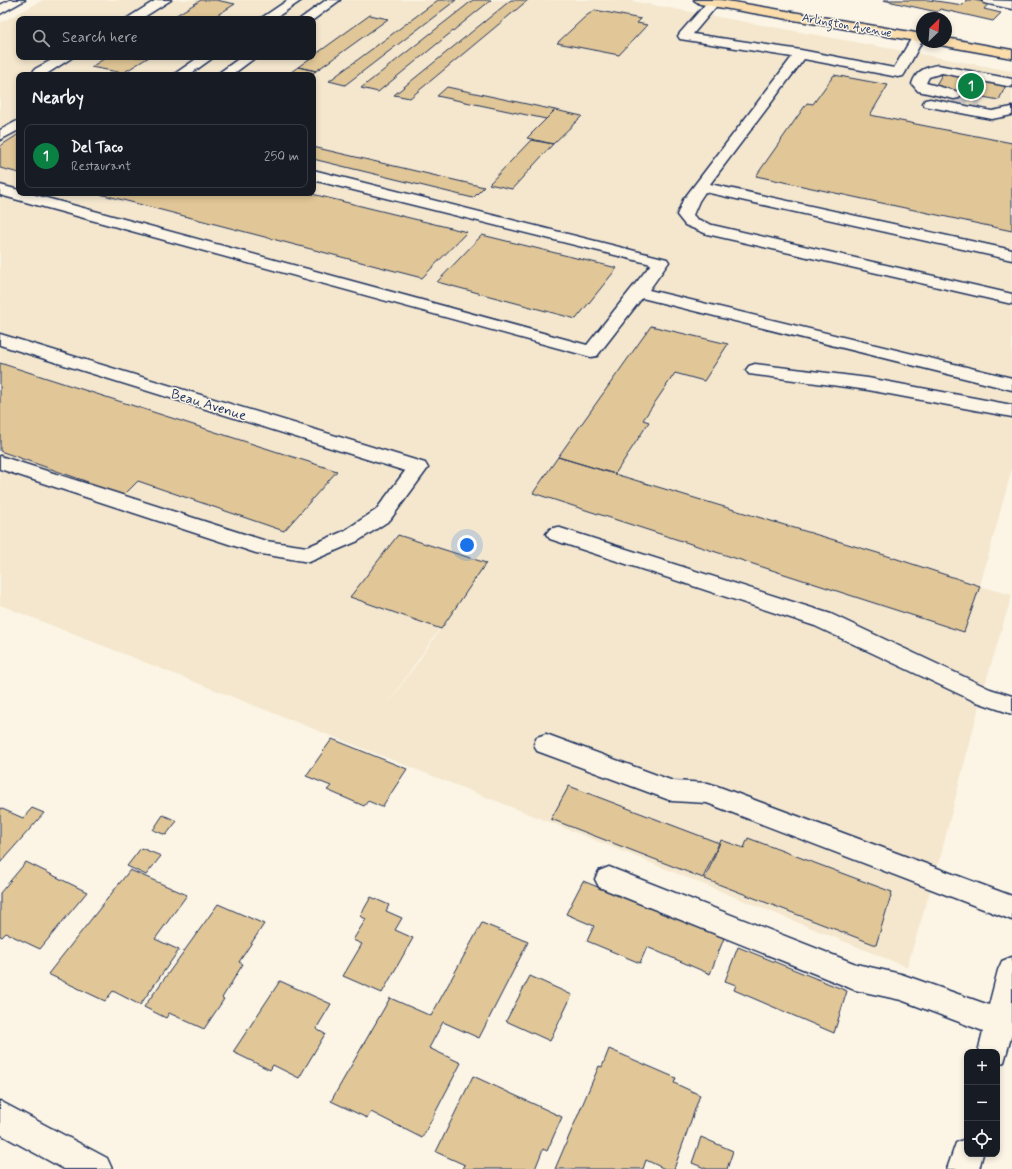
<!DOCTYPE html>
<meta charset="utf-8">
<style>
:root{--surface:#171b24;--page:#20242c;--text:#f1f3f6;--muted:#9ea1a6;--line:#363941;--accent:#0b8043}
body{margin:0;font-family:Mynerve,sans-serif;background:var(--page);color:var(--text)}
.controls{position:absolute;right:12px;bottom:12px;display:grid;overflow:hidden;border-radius:8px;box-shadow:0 2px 6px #0003}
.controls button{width:36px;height:36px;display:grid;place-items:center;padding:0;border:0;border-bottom:1px solid var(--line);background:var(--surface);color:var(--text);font:20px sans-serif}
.compass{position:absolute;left:916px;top:12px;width:36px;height:36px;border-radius:50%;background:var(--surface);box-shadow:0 2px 6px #0003;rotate:25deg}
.you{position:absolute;left:467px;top:545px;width:14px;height:14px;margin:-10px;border:3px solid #fff;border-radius:50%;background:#1a73e8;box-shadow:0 0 0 6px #1a73e833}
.badge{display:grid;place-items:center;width:26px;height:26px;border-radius:50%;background:var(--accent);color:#fff;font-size:13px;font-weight:700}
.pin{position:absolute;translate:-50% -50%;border:2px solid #fff;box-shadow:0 1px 4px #0006}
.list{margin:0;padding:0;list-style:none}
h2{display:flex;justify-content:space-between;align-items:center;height:52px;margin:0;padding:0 16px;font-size:17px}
h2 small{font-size:13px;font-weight:400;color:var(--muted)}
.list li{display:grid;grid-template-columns:26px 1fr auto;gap:12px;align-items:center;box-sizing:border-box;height:64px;margin:0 8px 8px;padding:0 8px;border:1px solid var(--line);border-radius:8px}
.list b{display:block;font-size:15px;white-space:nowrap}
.list p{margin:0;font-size:13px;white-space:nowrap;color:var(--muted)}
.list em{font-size:13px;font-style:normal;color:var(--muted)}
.icon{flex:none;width:22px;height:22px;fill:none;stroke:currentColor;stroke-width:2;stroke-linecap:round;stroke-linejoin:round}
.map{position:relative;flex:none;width:1012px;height:1169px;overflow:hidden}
.search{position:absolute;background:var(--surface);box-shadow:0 2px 6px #0003;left:16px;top:16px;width:300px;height:44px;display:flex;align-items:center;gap:10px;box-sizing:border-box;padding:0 14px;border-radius:8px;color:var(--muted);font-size:15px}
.panel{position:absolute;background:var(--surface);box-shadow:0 2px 6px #0003;left:16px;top:72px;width:300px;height:124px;border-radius:8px}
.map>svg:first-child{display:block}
.built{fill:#f4e7ce;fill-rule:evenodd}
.building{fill:#e1c797;stroke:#1b2f5e}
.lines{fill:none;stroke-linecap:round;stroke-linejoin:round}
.minor-tunnel{stroke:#cfcdca;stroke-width:14;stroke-dasharray:14 7;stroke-linecap:butt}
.minor-casing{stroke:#1b2f5e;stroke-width:3}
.major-casing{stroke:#1b2f5e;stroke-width:3}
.minor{fill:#fcf5e5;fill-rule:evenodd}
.major{fill:#faddab;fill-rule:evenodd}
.labels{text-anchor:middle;stroke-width:3;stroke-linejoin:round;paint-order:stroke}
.far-street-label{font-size:12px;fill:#1b2f5e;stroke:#fcf5e5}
.street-label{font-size:14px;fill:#1b2f5e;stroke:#fcf5e5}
</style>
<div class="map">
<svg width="1012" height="1169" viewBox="0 0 1012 1169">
<rect width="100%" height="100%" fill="#fcf5e5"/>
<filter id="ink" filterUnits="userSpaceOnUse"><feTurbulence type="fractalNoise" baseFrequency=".025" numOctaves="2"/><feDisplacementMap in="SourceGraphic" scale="8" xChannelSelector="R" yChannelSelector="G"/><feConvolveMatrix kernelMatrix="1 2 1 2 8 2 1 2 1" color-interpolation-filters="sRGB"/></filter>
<g filter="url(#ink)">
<path class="built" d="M43,0H201L170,19H19V57H107L92,67L123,73L149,57H313V19H211L235,4L216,0H626L1012,71V469L980,586L1012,595L982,695L940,858L907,967L587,837L0,605V23ZM19,75H313V193H19ZM491,554L418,662L382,712Z"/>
<path class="building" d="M201,0H216L235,4L211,19H170Z
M438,0H456L345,85L329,81Z
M473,0H491L378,92L361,88Z
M511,0H528L410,98L394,95Z
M883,0H929L963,5L967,0H973L989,3L984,9L1001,13L993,21L940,9L937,12Z
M595,10L641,19L637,23L647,25L619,55L557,43L586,16Z
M370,15L388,19L316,71L298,67Z
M107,57H149L123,73L91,67Z
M298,67L316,71L310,75H287Z
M943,73L1006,85L999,100L983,97L980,102L953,96L934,88Z
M834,75L888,85L870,115L1012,143V231L756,176L807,103L813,104Z
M447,87L555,110L546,119L437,96Z
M555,110L582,116L553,144L527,138Z
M19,134V173L0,168V146Z
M531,140L553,144L512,189L489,184Z
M313,147L484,187L473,198L313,159Z
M96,193H308L467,232L422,278Z
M482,235L617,268L576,319L437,282Z
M651,326L728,344L704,381L675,373L643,420L649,422L615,474L558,457Z
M0,363L337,471L284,531L138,481L119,500L82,488L88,482L0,451Z
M558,457L891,557L980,586L964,632L533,493Z
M398,535L486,563L441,629L350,597Z
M332,739L407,769L382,807L368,801L364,806L327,790L331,786L306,776Z
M569,786L719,843L703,878L551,819Z
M0,808L23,818L32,808L44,813L0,863Z
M163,815L177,821L166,835L153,830Z
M748,838L892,892L876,945L705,879L721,840L744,848Z
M141,848L161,856L146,875L127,866Z
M26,862L87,892L40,949L6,933L2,937L0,936V893Z
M130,870L187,895L155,939L179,950L140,1005L113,991L105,1001L48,974Z
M583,881L724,938L710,974L647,947L640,963L587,941L594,926L566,914Z
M371,897L389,905L386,911L402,918L395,930L413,938L382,993L343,976L362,944L353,940L366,919L360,916Z
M218,904L264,924L239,962L243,964L222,998L224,999L204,1029L169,1013L166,1018L144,1007Z
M482,923L528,942L479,1038L443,1022L429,1048L461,1063L422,1138L371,1112L367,1118L331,1101L390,998L431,1016Z
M738,947L847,991L834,1033L734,990L736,985L725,981Z
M530,976L572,995L550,1041L506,1021Z
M280,981L331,1004L316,1029L325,1034L299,1078L273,1065L270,1070L233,1052Z
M609,1049L676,1078L674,1083L700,1095L674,1169H665L646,1160L643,1169H555L599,1066L602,1067Z
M473,1076L562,1117L547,1151L543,1149L535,1169H463L465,1165L436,1152Z
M701,1137L733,1151L727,1169H707L692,1163Z"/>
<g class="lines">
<path class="minor-tunnel" d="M954,95L981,100"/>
<g class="minor-casing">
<path id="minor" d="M10,0H25L0,14V5Z
M156,0H171L141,19H126Z
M288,0H302L274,19H260Z
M326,0H340L313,20L300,19Z
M709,0H719L720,2L693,34L801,50L894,68L914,34H922V41L905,73L903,76L898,77L804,59L710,184L1012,250V260L705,192L699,201L693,215L697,219L712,225L1012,294V304L707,234L685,225L677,215L683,200L792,57L680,39L678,36L680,33Z
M982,0L1012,1V9L984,3Z
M57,57H73L45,75H35L33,72L35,69Z
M199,57H214L189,75H173Z
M241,57H256L232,75H216Z
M938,65L1012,79V87L942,73L929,77L926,83L959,92L961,95L959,98L954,99L918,91L912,84C916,71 925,67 938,65Z
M930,99L992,111L1012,107V115L992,119L925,106L923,103L925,100Z
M19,120V130L0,140V130Z
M313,170L667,259L669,262L649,290L1012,378V390L642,298L597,356L591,357L0,195V185L19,190V193H28L587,345L651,264L313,180Z
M0,334L425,463L428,468L390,520L358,541L309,562L256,553L0,469V456L266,541L307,547L344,531L376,510L405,471L0,345Z
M755,364L868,378L1012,405V417L868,390L749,374L746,370L749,366Z
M557,527L831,614L990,689L1012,696V714L974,701L815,626L550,539L546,534L550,529Z
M546,734L673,781L708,783L717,786L1012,896V920L707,803L672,801L537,751L534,744L537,737Z
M609,867L856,964L901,974L989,1005L998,970L1002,961L1012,957V1034L1004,1062L997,1065V1052H978L983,1031L901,1000L855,990L599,887L595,879L599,871Z
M0,1101L107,1158L112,1169H64L0,1134Z
M967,1138V1154H983L979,1169H947L956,1143Z"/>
</g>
<g class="major-casing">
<path id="major" d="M694,0H721L922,34V42L700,4Z
M946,38L1012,50V58L940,45L939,42H946Z"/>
</g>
<use href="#minor" class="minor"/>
<use href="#major" class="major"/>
</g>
</g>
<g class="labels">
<g class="far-street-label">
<text transform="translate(847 25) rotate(10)" y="4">Arlington Avenue</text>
</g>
<g class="street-label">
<text transform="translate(209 404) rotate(17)" y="5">Beau Avenue</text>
</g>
</g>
</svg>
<div class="controls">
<button>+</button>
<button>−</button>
<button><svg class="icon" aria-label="locate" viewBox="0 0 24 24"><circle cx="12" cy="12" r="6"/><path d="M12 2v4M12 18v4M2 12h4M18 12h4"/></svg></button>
</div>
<svg class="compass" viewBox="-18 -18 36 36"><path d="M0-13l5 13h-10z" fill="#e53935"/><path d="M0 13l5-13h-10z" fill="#9ea1a6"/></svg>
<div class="you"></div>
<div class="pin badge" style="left:971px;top:86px">1</div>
<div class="search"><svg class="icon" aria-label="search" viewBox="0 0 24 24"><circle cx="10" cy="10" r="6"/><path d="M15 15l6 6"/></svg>Search here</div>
<section class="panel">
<h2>Nearby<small></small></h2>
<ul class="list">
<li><span class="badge">1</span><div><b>Del Taco</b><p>Restaurant</p></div><em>250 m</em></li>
</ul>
</section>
</div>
